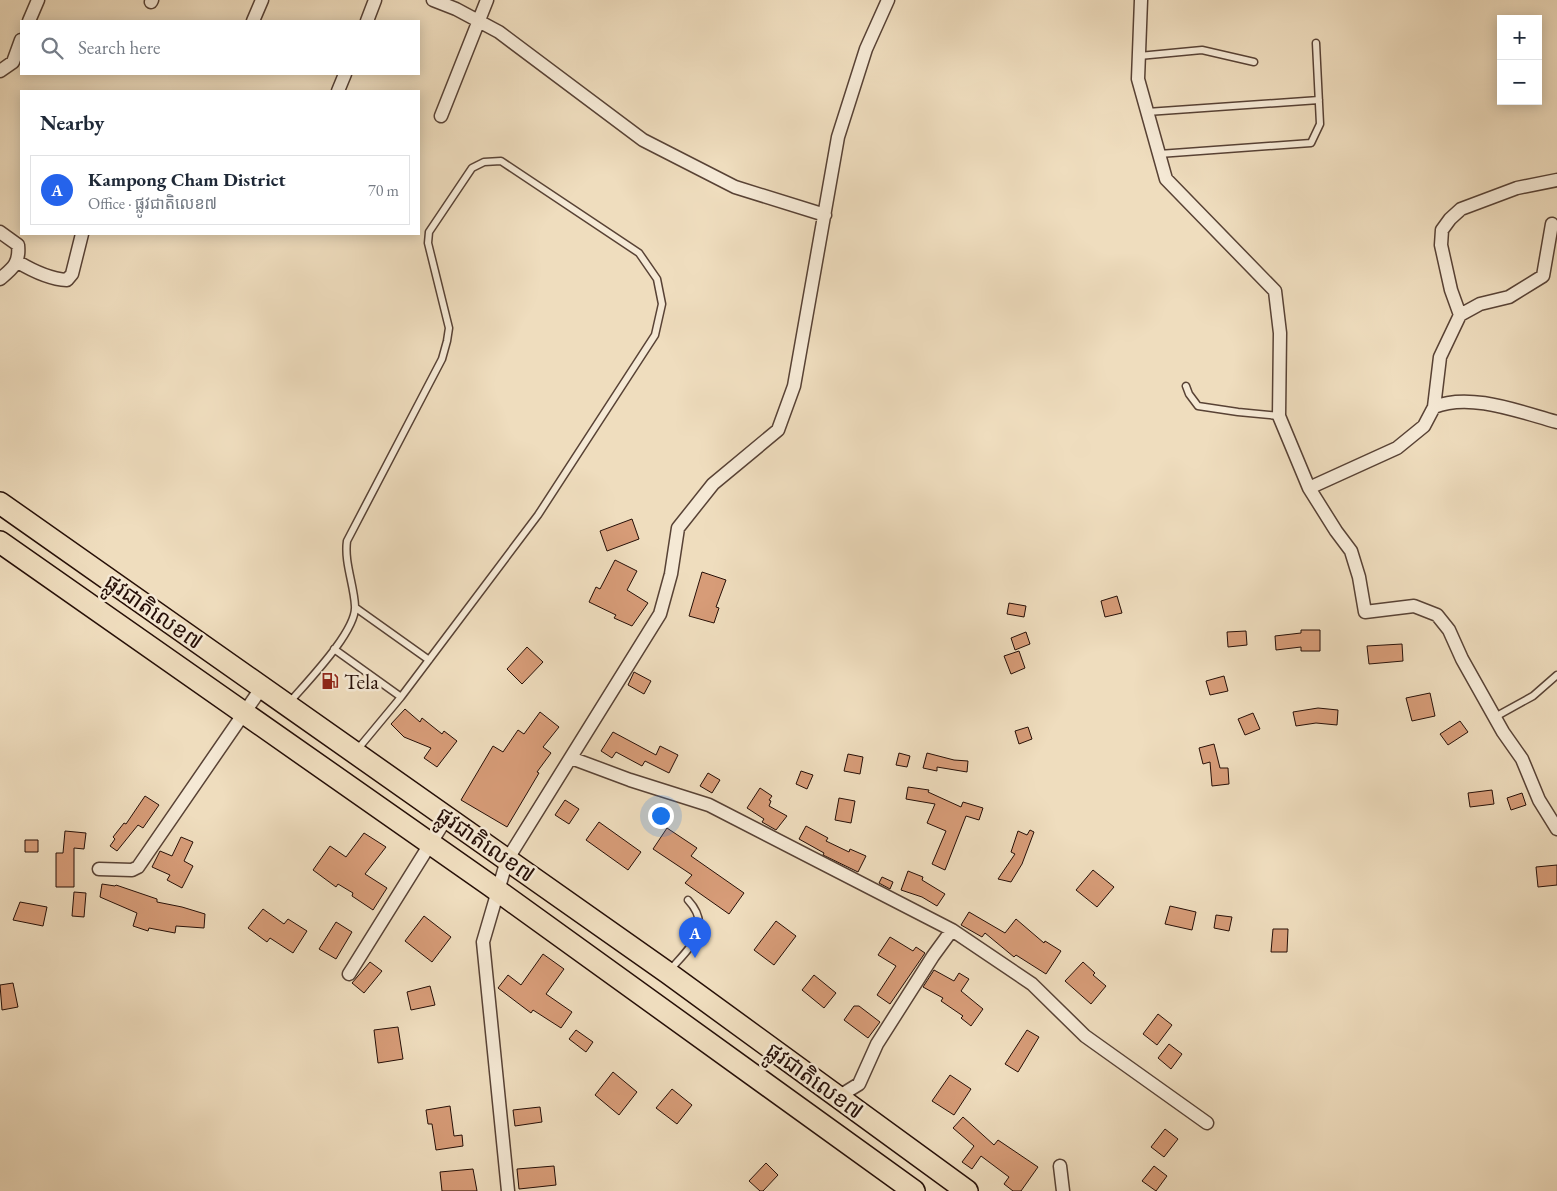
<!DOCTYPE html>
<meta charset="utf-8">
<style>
:root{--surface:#fff;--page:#f6f6f7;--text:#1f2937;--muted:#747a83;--line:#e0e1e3;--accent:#2563eb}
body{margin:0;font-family:"EB Garamond","Noto Sans Khmer",serif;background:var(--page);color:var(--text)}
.controls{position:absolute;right:15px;top:15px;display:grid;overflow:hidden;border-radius:0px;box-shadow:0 2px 12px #0003}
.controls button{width:45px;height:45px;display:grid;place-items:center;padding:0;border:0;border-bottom:1px solid var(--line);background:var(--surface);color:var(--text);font:25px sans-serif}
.you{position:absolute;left:660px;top:815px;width:18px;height:18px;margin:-12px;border:4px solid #fff;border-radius:50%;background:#1a73e8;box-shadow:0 0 0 8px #1a73e833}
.badge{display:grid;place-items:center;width:32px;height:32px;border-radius:50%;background:var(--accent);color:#fff;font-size:16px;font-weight:700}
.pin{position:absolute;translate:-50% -41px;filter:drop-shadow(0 1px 2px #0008)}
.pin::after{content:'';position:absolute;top:26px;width:18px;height:15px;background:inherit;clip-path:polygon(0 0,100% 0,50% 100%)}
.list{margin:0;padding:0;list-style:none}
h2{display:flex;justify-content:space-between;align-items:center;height:65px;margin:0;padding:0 20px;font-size:21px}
h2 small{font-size:16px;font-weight:400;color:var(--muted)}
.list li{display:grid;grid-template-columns:32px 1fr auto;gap:15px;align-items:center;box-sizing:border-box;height:70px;margin:0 10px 10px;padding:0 10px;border:1px solid var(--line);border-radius:0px}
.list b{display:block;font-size:19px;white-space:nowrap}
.list p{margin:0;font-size:16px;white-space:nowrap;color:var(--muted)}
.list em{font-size:16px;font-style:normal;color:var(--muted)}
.icon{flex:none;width:28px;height:28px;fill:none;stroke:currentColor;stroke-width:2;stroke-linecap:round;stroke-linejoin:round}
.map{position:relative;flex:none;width:1557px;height:1191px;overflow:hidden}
.search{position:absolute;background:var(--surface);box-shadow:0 2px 12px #0003;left:20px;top:20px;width:400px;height:55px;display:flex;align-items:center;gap:12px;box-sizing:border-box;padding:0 18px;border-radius:0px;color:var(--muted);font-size:19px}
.panel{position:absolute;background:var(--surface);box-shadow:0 2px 12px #0003;left:20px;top:90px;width:400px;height:145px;border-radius:0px}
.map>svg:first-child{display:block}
.building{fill:#d79c78;stroke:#260f07}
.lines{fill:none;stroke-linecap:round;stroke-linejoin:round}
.service-casing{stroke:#584235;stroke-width:9}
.minor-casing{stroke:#584235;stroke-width:15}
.trunk-casing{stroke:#260f07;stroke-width:24}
.service{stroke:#f5e9d5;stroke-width:6}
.minor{stroke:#f5e9d5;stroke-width:12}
.trunk{stroke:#efddbe;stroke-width:21}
.labels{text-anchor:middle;stroke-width:5;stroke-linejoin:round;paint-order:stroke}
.street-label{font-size:22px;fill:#260f07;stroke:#f5e9d5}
.poi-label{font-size:22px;fill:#260f07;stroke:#f5e9d5;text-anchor:start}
</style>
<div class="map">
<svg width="1557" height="1191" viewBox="0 0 1557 1191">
<rect width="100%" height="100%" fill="#efddbe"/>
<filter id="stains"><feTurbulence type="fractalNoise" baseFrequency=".004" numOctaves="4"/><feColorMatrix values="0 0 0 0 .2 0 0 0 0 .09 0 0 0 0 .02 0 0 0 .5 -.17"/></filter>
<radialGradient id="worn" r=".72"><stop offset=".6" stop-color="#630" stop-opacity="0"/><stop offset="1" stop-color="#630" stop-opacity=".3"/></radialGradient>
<path class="building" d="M632,519L639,539L607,551L600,531Z
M615,560L637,571L627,590L648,603L632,626L614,618L616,615L589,602L596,587L600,589Z
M702,572L726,580L716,607L719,608L714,623L689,616Z
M1117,596L1122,613L1105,617L1101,601Z
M1009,603L1026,606L1024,617L1007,614Z
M1301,630H1320V651H1301V647L1276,650L1275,636L1301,633Z
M1246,631L1247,645L1228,647L1227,632Z
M1026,632L1030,644L1015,650L1011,638Z
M1402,644L1403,661L1369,664L1367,646Z
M527,647L543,662L522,684L507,669Z
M1019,651L1025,668L1011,674L1004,656Z
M634,672L651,681L644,694L628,685Z
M1224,676L1228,691L1210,695L1206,681Z
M1430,693L1435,716L1412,721L1406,698Z
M1318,708L1338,710L1337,725L1316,723L1296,726L1293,712Z
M405,709L420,722L422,718L442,734L444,731L457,741L437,767L424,758L431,748L404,737L391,724Z
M540,712L559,727L543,747L551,753L537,772L539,773L507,827L461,800L493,746L503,752L518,730L524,734Z
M1253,713L1260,729L1245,735L1238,719Z
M1460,721L1468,732L1448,745L1440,734Z
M1028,727L1032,739L1019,744L1015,731Z
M613,732L656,755L660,746L678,755L669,773L645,761L642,766L616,752L612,758L601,751Z
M1214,744L1220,768H1228L1229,784L1212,786L1210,762L1203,764L1199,748Z
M899,753L910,756L907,767L896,765Z
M927,753L954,760L968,761L967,772L937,767V771L923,768Z
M848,754L863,757L860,774L844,771Z
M801,771L813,775L807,789L796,784Z
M708,773L720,780L712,793L700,786Z
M908,787L929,790L928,792L961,807L963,802L983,808L979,820L966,816L945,870L932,864L946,831L927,823L935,804L906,799Z
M760,788L772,796L769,800L771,801L769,806L787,816L776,830L762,822L764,819L747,808Z
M1492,790L1494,804L1470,807L1468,793Z
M1522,793L1526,805L1511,810L1507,798Z
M145,796L159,805L143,828L138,825L117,851L110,846L115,839L113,837L124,823L126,824Z
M839,798L855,801L851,823L835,820Z
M565,800L579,809L569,824L555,815Z
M599,822L641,852L628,870L586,840Z
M806,826L828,838L826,841L849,852L850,849L866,856L858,872L823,855L824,853L799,839Z
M667,828L697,848L691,856L744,893L729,914L685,883L692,875L653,849Z
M1030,830L1034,832L1022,864L1011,882L998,879L1015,854L1011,852L1018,831L1027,835Z
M65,831L86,833L84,849L74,848V887H56V853H63Z
M364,833L386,847L365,874L387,888L373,910L352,896L353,893L338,884L336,887L313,870L330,846L346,857Z
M181,837L193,842L184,861L193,866L182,888L167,880L170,875L152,867L160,851L172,856Z
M25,840H38V852H25Z
M1557,865V885L1538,887L1536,867Z
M1093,870L1114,887L1097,907L1076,890Z
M908,871L923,877L922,880L945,894L937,906L922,897L901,890Z
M882,877L893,882L890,889L879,883Z
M102,884L115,886L116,885L157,899V902L182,907L205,914L204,928L176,926L175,933L149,928L148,931L133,926L137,913L100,897Z
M74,892L86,893L84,917L72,916Z
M20,902L47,907L43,926L13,920Z
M1170,906L1196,912L1192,930L1165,924Z
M263,909L284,924L288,919L307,931L293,953L270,938L267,942L248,928Z
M969,912L1005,933L1016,919L1044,943L1045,941L1061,951L1046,974L1016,955L1014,957L985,933L982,937L961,925Z
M1216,915L1232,917L1229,931L1214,928Z
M424,916L451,937L432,962L405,941Z
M776,921L796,936L774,965L754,950Z
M336,922L352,932L336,959L319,949Z
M1273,929H1288L1287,952H1271Z
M890,937L913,951L916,947L925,953L890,1004L877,995L896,966L878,955Z
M543,954L564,969L546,994L572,1012L561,1028L533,1010L531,1013L498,988L508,975L521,985Z
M370,962L382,971L364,993L352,983Z
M1083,962L1095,973L1093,975L1106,986L1091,1004L1065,981Z
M934,970L954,981L959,973L969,979L961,991L983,1009L971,1026L961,1018L963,1016L941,1001L943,998L923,987Z
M814,975L836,993L824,1008L802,990Z
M13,983L18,1007L2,1010L0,985Z
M430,986L435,1005L411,1010L407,992Z
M854,1006H859L880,1022L868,1038L844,1020Z
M1158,1014L1172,1025L1157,1045L1143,1034Z
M398,1027L403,1059L378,1063L374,1030Z
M576,1030L593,1042L586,1052L569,1039Z
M1027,1030L1039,1037L1018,1072L1005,1064Z
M1169,1044L1182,1054L1171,1069L1158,1058Z
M613,1072L637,1092L619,1115L595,1095Z
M950,1075L971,1089L954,1115L932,1101Z
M672,1089L692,1105L677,1124L656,1108Z
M450,1106L454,1136L462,1135L463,1146L436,1150L432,1124H428L426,1110Z
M540,1107L542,1122L515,1126L513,1110Z
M963,1117L994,1145L998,1140L1038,1167L1021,1191H1013L1004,1184L1009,1177L981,1156L972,1169L962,1162L974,1146L953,1128Z
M1165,1129L1178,1139L1164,1157L1151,1147Z
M766,1163L778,1175L763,1191H760L749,1181Z
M554,1166L556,1185L519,1189L517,1169Z
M1154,1166L1167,1176L1156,1191L1142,1181Z
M473,1169L477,1191H442L440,1172Z"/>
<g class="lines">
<g class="service-casing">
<path id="service" d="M1139,56L1202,50L1254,62
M1147,112L1319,100
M1159,154L1311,143L1320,124L1316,43
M1186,386L1189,394L1198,406L1238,412L1279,416
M356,608L429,660
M334,649L401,697
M289,703C306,683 357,631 355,606C354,585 344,562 347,541L442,359L447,341L449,328L428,243L429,232L472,168L484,162L501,161L639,253L657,279L662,304L655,335L538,515L401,697L357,750
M1495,717L1533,696L1557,675
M670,970C689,948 714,928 688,900"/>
</g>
<g class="minor-casing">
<path id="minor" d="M433,0L456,9L499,32L643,140L735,187L825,215
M1141,0L1138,79L1166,179L1275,291L1280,333L1279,416L1309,488L1336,531L1351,551L1359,577L1365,612L1414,606L1437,615L1449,630L1462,659L1503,732L1522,759L1539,800L1557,829
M151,2L152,0
M29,21L38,0
M253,21L262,0
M367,21L375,0
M0,71L13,62L21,40
M338,91L345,74
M441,116L487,0
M0,232L18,245C20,263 13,268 0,279
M18,262C33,271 49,279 67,280L72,274L82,234
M1460,315L1451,290L1441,245L1442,230L1450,219L1461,209L1517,188L1557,180
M1434,407C1470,392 1520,412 1557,422
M1309,488L1397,448L1424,426L1434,407L1440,357L1460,315L1480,304L1509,297L1543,276L1552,224
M571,758L630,780L709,805L952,930L1032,984L1085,1036L1207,1123
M99,869L132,870L138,867L262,687
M349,974L447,817
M838,1097L859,1084L877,1044L933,956L952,930
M1060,1166L1063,1191
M508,1191L483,942L507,860L660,614L671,574L678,528L713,484L778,430L794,386L838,137L866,49L888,0"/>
</g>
<g class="trunk-casing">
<path id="trunk" d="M0,503L668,973L967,1191
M0,542L491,886L914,1191"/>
</g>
<use href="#service" class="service"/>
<use href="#minor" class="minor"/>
<use href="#trunk" class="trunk"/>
</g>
<defs>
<g id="fuel-bare" transform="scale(1.35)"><path d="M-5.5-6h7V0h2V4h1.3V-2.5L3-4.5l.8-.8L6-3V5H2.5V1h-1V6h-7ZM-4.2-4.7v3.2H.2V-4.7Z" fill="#8f2418" stroke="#f5e9d5" stroke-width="2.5" paint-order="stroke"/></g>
</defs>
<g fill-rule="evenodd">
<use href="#fuel-bare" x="330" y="681"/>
</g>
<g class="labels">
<g class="street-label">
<text transform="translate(154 611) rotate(35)" y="8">ផ្លូវជាតិលេខ៧</text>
<text transform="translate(486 844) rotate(35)" y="8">ផ្លូវជាតិលេខ៧</text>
<text transform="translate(815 1080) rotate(36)" y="8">ផ្លូវជាតិលេខ៧</text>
</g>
<g class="poi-label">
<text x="344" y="689">Tela</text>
</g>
</g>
<rect width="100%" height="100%" filter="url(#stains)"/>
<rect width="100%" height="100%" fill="url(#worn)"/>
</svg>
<div class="controls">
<button>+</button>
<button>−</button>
</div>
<div class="you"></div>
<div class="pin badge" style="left:695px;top:958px">A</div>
<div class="search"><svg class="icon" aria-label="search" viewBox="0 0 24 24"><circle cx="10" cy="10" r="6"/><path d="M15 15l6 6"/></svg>Search here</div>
<section class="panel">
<h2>Nearby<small></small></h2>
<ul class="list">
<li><span class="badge">A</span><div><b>Kampong Cham District</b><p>Office · ផ្លូវជាតិលេខ៧</p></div><em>70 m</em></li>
</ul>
</section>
</div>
